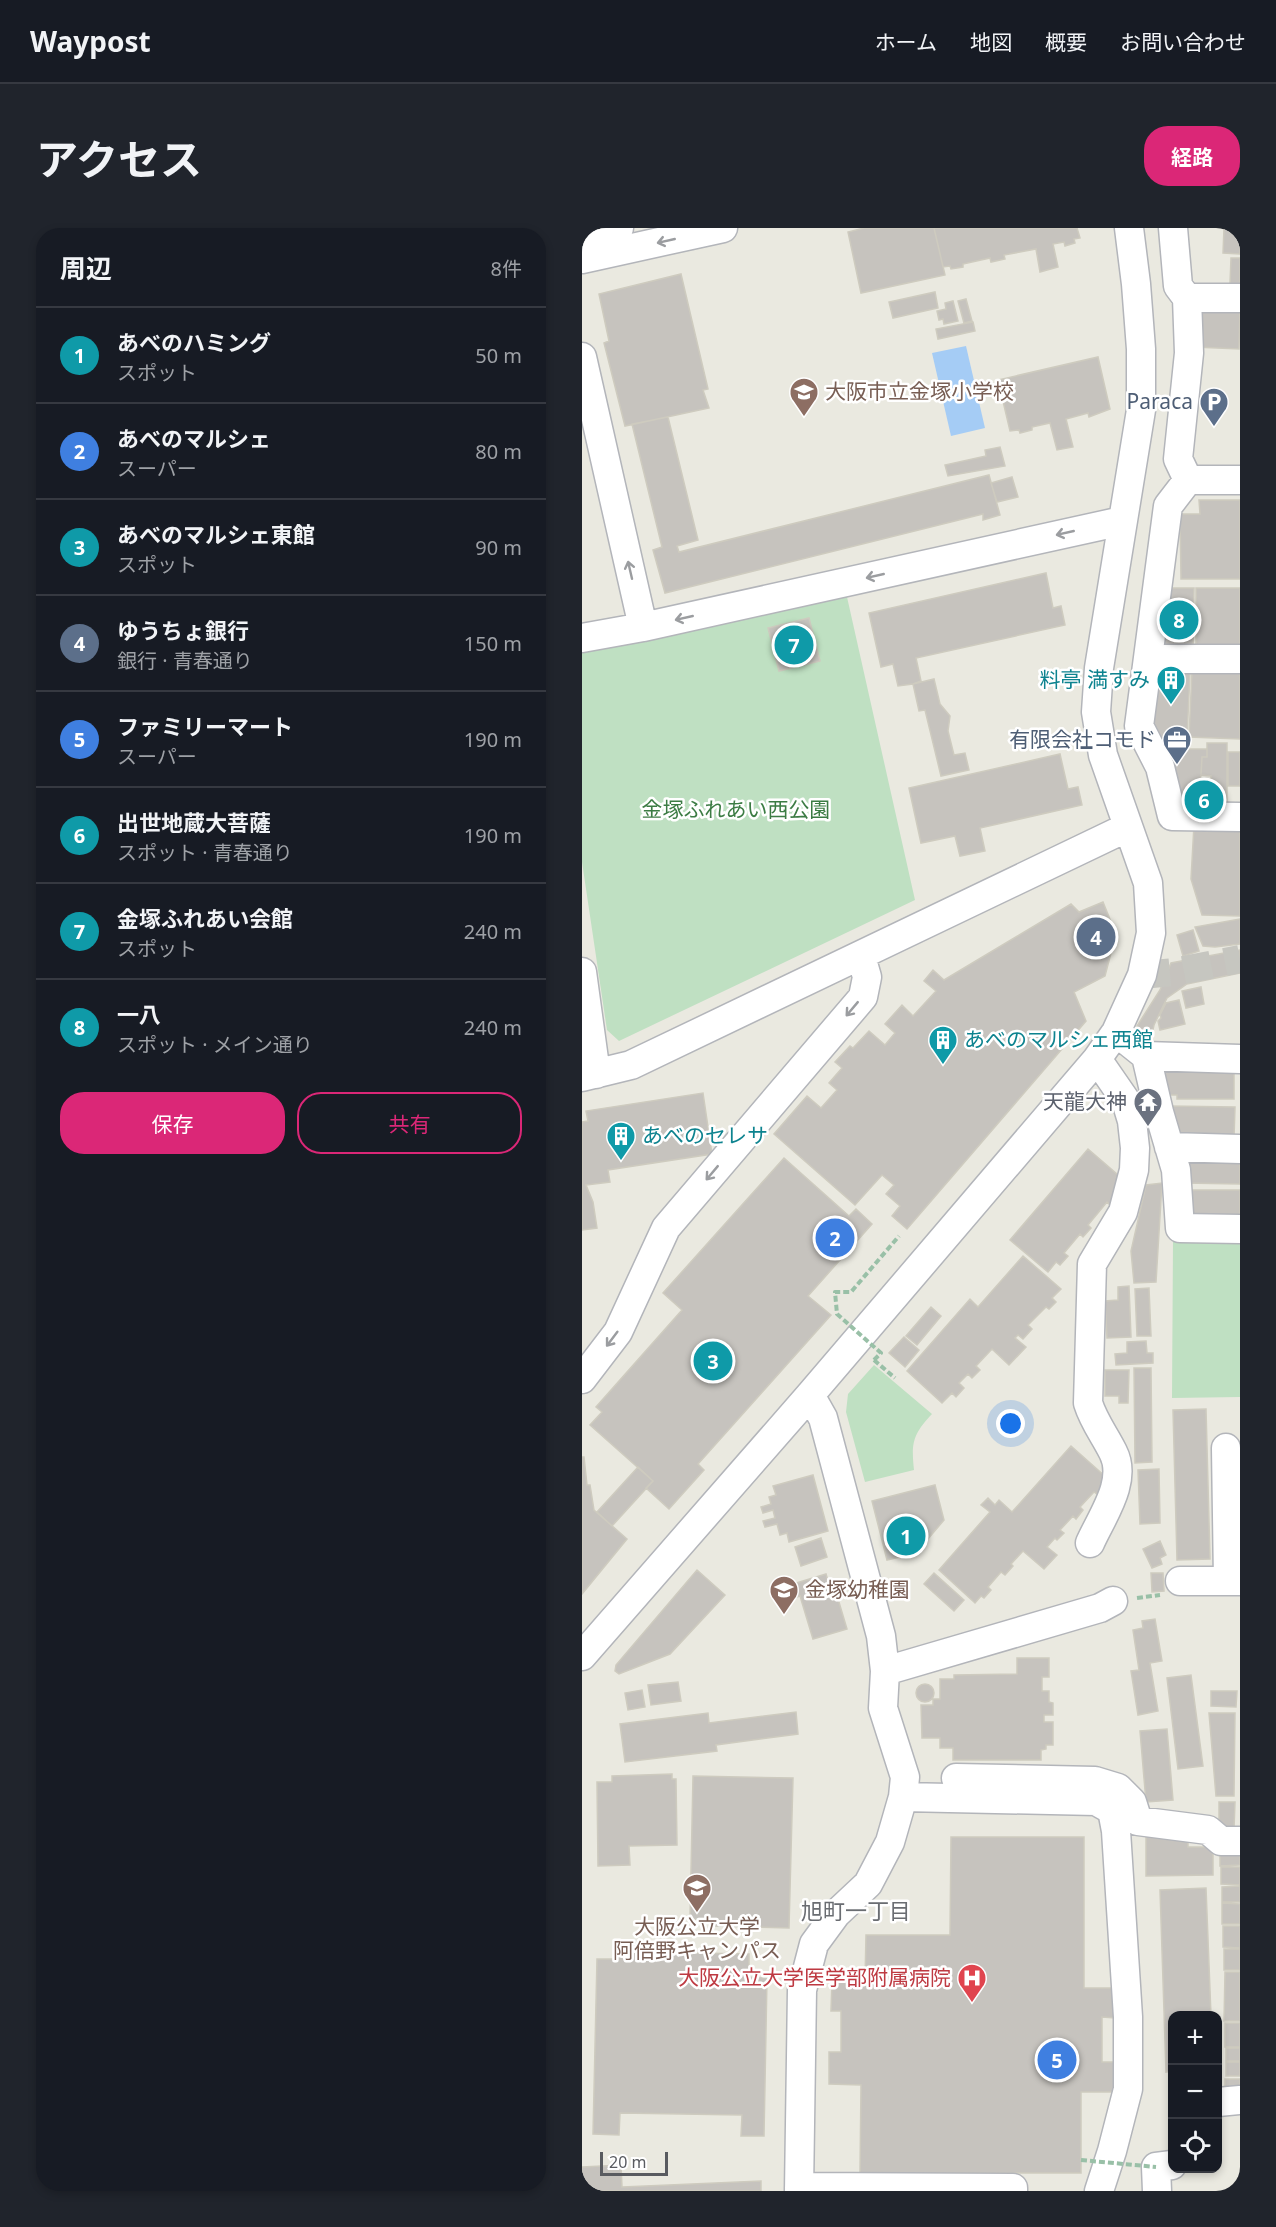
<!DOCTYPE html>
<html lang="ja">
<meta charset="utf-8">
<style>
:root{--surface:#171b24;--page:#20242c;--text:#f1f3f6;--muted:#9ea1a6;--line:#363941;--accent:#db2777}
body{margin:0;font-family:"Noto Sans","Noto Sans JP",sans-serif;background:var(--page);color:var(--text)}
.controls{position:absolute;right:18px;bottom:18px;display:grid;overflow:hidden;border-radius:12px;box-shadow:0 3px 9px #0003}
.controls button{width:54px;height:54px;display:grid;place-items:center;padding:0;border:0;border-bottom:2px solid var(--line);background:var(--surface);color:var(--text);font:30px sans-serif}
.scale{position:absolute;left:18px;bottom:15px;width:68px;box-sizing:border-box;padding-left:6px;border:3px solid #595b60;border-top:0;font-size:16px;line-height:21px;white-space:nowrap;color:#595b60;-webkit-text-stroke:4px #fff;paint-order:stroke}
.you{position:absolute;left:429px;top:1196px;width:21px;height:21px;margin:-15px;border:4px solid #fff;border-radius:50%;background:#1a73e8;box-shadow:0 0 0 9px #1a73e833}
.badge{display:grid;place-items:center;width:39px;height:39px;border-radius:50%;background:var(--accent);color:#fff;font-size:20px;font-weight:700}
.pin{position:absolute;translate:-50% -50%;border:3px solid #fff;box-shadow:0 2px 6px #0006}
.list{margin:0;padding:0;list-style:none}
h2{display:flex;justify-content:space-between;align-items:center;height:78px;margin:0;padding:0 24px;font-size:26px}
h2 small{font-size:20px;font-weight:400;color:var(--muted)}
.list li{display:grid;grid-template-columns:39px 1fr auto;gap:18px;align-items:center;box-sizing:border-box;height:96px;padding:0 24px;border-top:2px solid var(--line)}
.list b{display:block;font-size:22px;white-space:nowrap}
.list p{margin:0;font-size:20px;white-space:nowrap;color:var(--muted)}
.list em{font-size:20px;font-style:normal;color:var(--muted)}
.actions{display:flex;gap:12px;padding:18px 24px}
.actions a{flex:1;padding:14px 0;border:2px solid var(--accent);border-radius:24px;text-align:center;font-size:21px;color:var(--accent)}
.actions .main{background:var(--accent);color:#fff}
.icon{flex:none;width:33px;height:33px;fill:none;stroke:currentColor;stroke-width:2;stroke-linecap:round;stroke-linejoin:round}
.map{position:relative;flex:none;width:658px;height:1963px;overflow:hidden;border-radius:24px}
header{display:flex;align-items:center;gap:36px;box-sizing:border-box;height:84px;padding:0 30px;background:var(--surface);border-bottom:2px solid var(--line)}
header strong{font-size:28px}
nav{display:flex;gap:33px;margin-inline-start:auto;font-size:21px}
.intro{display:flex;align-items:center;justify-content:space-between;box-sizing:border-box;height:144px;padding:0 36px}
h1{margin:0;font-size:42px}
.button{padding:15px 27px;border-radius:24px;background:var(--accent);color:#fff;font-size:21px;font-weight:700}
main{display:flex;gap:36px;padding:0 36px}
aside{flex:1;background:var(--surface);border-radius:24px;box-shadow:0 3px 9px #0003}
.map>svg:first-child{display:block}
.green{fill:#bfe0c2}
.water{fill:#a5ccf5}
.building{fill:#c6c3be;stroke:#cecbbf;stroke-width:1.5}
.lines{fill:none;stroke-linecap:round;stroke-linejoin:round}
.minor-tunnel{stroke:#c6c6c0;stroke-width:28;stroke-dasharray:28 14;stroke-linecap:butt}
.minor-casing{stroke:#b3b5ba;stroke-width:31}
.path{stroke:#99c0a7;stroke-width:4;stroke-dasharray:6 3;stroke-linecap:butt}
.minor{stroke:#fff;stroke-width:28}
.path-bridge{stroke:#99c0a7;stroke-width:4;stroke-dasharray:6 3;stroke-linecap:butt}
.oneway{stroke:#9b9da0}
.labels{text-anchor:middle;stroke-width:5;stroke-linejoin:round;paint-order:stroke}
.education-label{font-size:21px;fill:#785e54;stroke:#fff;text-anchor:start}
.service-label{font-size:21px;fill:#4e5e75;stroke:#fff;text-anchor:end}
.culture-label{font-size:21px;fill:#0d838f;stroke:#fff;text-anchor:start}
.park-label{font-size:21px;fill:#3c7c44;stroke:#fff}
.worship-label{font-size:21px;fill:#5b616d;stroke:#fff;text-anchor:end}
.health-label{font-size:21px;fill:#be3a42;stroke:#fff;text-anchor:end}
.neighbourhood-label{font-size:22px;fill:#6a6d72;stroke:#fff}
</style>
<header>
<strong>Waypost</strong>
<nav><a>ホーム</a><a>地図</a><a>概要</a><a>お問い合わせ</a></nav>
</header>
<div class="intro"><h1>アクセス</h1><a class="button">経路</a></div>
<main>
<aside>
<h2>周辺<small>8件</small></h2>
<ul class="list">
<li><span class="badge" style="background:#0f9aa8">1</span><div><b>あべのハミング</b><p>スポット</p></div><em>50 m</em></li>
<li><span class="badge" style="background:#3f7fe0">2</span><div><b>あべのマルシェ</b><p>スーパー</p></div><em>80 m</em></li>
<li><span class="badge" style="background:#0f9aa8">3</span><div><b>あべのマルシェ東館</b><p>スポット</p></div><em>90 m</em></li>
<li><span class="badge" style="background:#5c6f8a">4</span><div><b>ゆうちょ銀行</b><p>銀行 · 青春通り</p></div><em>150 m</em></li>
<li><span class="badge" style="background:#3f7fe0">5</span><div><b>ファミリーマート</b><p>スーパー</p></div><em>190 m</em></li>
<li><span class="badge" style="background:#0f9aa8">6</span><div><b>出世地蔵大菩薩</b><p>スポット · 青春通り</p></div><em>190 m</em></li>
<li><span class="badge" style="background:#0f9aa8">7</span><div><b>金塚ふれあい会館</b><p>スポット</p></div><em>240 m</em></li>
<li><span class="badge" style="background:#0f9aa8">8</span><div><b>一八</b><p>スポット · メイン通り</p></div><em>240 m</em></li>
</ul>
<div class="actions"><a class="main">保存</a><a>共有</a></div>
</aside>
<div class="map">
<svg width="658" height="1963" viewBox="0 0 658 1963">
<rect width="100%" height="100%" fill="#eae9e0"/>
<path class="green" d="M265,369L333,672L37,813L25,802L0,634V422Z
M658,1011V1169L590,1170L591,1012Z
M292,1137L350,1186C331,1206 329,1215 332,1242L283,1254L264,1184L266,1166Z"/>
<path class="water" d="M384,118L403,200L369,208L350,125Z"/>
<path class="building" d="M282,0H352L363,47L279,65L266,4Z
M352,0H495L498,10L492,11L493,15L483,18L482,14L471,16L476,39L458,44L454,21L422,27L423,31L409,34L408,30L381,36V39L369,41L368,38L361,39Z
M642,0H658V26L641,25Z
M649,30H658V57L648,56Z
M99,46L126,161L121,162L127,180L43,198L22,115L27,113L17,66Z
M353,64L356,80L311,90L307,74Z
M384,71L390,93L382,95L376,73Z
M371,73L376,93L362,96L361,91L357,92L355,83L364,81L363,75Z
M618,80H658L657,121L613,119Z
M391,94L393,103L356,111L354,101Z
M516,129L528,181L507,189L506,185L484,191L491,219L475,222L468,195L450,199V202L438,205L437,202L428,203L416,152Z
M86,189L116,312L95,318L97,324L407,247L418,287L401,292V286L83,365L71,322L80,319L50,196Z
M418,219L423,238L366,248L363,237L404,228L403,222Z
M430,249L436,269L415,274L409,255Z
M617,272H658V351H599L598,286H618Z
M464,345L471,380L479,378L483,397L334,430L339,453L331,456L316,458L311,436L299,439L287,385Z
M582,360H612L611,424L581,423Z
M614,360H658V424H614Z
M227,390L238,433L197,443L186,400Z
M574,443L608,445L605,510L570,509Z
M610,443L658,445V511L607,509Z
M352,451L358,476L368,488L366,503L372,527L383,525L387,542L359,548L343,482L337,483L331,456Z
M625,515H645V578H624V563H629V548L619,547L620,529H625Z
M587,521H625V529H620L619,547L613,576L599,574L586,527Z
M646,524H658V558H646Z
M478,526L486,561L496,559L500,577L398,600L403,623L378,628L373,608L339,615L327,560Z
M612,597L658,599V688L620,687L609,651Z
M521,674L534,706L523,748L492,764L504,793L325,1001L310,988L318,978L304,966L312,957L300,947L273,977L192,906L225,868L239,880L255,862L247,855L260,840L253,834L268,818L271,820L287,803L303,817L313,805L303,796L320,777L331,788L354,763L342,753L351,742L362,752L489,676L497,684Z
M658,691V716L633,719L621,718L613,699Z
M611,702L617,723L601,728L595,707Z
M658,722V745L605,756L585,770L572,797L567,819L555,798L578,762L589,735Z
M619,759L622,776L604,780L600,763Z
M597,772L603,796L578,802L576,793L579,790L578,787L584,775Z
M652,835V871H595V867H582L583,839Z
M121,865L130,926L26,942L28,954L4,957L11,974L15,1000L0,1002V894L6,893L4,883Z
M586,878L653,879L652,910L592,909Z
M506,921L543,953L528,977L525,974L506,997L509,1000L501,1009L498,1006L482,1025L486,1028L478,1037L474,1034L466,1044L428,1012Z
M597,925L658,926V956L602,955Z
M202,930L267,988L274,981L290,996L226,1068L249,1087L116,1236L122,1242L87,1281L64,1260L71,1253L8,1197L20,1184L14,1179L100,1082L81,1065Z
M580,955L574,1054L552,1055L549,1023L564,957Z
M604,962H658V992L603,991Z
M441,1028L479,1061L470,1070L474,1074L467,1081L464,1079L446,1097L450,1101L441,1111L436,1107L433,1110L444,1119L427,1137L410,1121L394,1138L398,1142L390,1150L386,1146L377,1155L382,1160L374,1169L370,1165L360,1175L325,1143L388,1071L396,1079Z
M547,1058L549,1109L525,1110L523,1073L536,1072V1059Z
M567,1060L569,1108H555L553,1061Z
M349,1079L359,1088L335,1117L324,1108Z
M322,1109L337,1122L323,1139L307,1125Z
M564,1113L565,1125H571V1135L534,1137L533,1126L545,1125V1114Z
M552,1140H569L570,1234L553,1235Z
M523,1142H547L546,1175H537V1168H523Z
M624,1181L628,1331L595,1332L591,1182Z
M489,1218L525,1250L523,1257L515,1266L512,1264L498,1279L501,1282L494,1291L491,1288L478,1302L482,1305L475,1312L473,1310L465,1319L475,1327L462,1341L441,1323L429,1336L431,1338L423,1347L419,1344L406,1359L409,1362L402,1370L399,1368L393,1375L357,1342L408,1284L399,1277L406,1270L413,1277L417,1272L430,1284Z
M0,1229H2L5,1257H8L12,1282L45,1311L0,1366Z
M56,1239L71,1253L30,1298L15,1284Z
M577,1241L578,1295L558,1296L556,1242Z
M231,1247L246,1303L207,1314L205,1305L198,1307L195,1296L183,1299L181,1293L193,1290L191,1282L181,1285L179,1279L189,1276L187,1269L194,1267L191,1258Z
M353,1257L362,1292L334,1325L305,1332L290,1273Z
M239,1310L245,1329L219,1338L213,1319Z
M578,1313L584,1327L578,1330L580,1336L570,1340L561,1321Z
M115,1342L143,1367L88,1426L37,1446L33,1443L34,1437Z
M352,1345L382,1372L372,1383L342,1356Z
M569,1345H581L582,1363L570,1364Z
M244,1346L247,1356L251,1354L265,1401L231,1411L218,1368L205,1372L201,1359Z
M573,1391L580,1433L568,1435L576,1483L556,1487L549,1443L557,1442L551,1402L561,1400L560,1393Z
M435,1430H467V1449H460V1463H467V1474L471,1475V1487H462V1494H471V1517H464V1521L459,1522V1532H371V1520H358V1510H340L339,1477H351V1471H358V1451H372V1447L435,1446Z
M609,1447L621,1538L596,1541L585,1450Z
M96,1454L99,1473L69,1477L66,1457Z
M334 1465a9 9 0 1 1 18 0a9 9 0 1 1-18 0Z
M60,1462L63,1479L46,1482L43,1465Z
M629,1463H655L654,1479L629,1478Z
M214,1484L216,1506L134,1517L135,1523L43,1534L38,1496L126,1485L127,1495Z
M627,1485H653L652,1568H634Z
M585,1501L591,1572L564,1574L558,1503Z
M90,1546V1551H94L95,1617L47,1618L48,1637L16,1638L15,1554H30V1548Z
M111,1548L211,1550L207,1700L128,1698V1692L108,1691Z
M637,1574H653L652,1601H637Z
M606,1607V1619H631V1647L564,1648V1608Z
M369,1609H502V1760H533V1790L520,1789V1834H532V1864H499V1945H278L279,1857L247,1856V1824H259V1783H249L250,1752H283L284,1707H368Z
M638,1620H658V1637L638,1638Z
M639,1639H658V1657L639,1656Z
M658,1658V1674H640V1659Z
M624,1660L629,1788H590V1843L584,1844L578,1662Z
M640,1675L658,1676V1696H640Z
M641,1698H658V1720L641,1719Z
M44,1714L58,1715V1724L167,1726V1749L185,1750L182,1908H159L160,1887L38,1885L37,1907L11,1906L15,1731H34V1724H44Z
M642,1721H658V1742H642Z
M643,1744H658V1793H642Z
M643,1795H658V1819H643Z
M644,1820H658V1833H644Z
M644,1834H658V1848H644Z
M643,1851H658V1864H643Z
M39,1937L40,1959L179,1953V1963H0V1939Z"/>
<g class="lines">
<path class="minor-tunnel" d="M560,747L592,744L658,731"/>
<g class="minor-casing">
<path id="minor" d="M591,0L596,58L605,70L607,125L596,231L606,252L586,278L557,498L578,539L590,588L658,589
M0,7L37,0
M0,31L141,0
M605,70H658
M0,129L61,399
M606,252H658
M0,410L61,399L540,293
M567,431H658
M0,744L14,846
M534,804L564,828L577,884L594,942L598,1000L658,1001
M564,828L658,831
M0,849L49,837L546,599
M587,919L658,921
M0,1151L36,1104L84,1000L281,769L285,749L279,728
M644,1220L646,1353
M508,1315C520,1288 546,1253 531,1224C522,1206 512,1194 506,1175L510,1036L541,984L552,942L553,920L550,893L544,873L515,831
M598,1353H658
M0,1428L228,1167L515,831L534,804L560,747L569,705L566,655L521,527L514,484L517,440L559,182V121L554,56L547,0
M303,1443L518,1380L531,1373
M374,1550L513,1553L536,1560L550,1574L556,1593L626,1602L639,1613H658
M321,1569L514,1573L530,1582L534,1603L546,1789V1861L530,1923L517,1963
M636,1874L658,1872
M217,1959L431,1960V1963
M217,1963L220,1762L232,1716L254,1686L286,1656L308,1614L321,1569L323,1549L301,1480L303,1443L299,1408L241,1190L228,1167
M575,1963L574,1939L590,1937"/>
</g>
<path class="path" d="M292,1132L313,1150
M555,1370L578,1367"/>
<use href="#minor" class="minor"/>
<path class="path-bridge" d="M292,1132L299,1125L255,1086L253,1064H269L317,1008
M499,1932L574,1939"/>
</g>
<defs><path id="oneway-shaft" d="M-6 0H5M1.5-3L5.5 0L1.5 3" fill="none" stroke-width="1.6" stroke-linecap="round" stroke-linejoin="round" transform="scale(1.5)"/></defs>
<g class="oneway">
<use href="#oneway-shaft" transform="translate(84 13) rotate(167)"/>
<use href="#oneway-shaft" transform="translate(483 305) rotate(167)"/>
<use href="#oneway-shaft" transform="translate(48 342) rotate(-103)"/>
<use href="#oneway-shaft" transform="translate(293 348) rotate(167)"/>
<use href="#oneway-shaft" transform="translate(102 390) rotate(167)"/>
<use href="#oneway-shaft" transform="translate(270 781) rotate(130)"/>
<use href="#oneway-shaft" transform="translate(130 945) rotate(130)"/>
<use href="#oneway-shaft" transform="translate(30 1111) rotate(127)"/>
</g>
<defs>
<g id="school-pin" transform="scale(1.5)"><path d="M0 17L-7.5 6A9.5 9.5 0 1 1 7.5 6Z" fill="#8d6e63" stroke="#fff"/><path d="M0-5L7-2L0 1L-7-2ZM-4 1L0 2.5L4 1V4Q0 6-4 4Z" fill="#fff"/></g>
<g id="parking-pin" transform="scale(1.5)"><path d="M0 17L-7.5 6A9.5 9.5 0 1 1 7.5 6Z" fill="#5c6f8a" stroke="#fff"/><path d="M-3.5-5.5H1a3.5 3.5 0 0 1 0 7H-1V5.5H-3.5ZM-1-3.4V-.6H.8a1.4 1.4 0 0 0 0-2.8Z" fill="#fff"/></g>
<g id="building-pin" transform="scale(1.5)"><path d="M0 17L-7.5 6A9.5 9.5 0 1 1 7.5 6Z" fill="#0f9aa8" stroke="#fff"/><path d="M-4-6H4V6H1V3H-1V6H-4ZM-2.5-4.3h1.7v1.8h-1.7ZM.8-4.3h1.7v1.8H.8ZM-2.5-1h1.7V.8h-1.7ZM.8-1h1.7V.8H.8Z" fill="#fff"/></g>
<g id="office-pin" transform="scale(1.5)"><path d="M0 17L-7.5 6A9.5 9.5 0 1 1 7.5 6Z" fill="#5c6f8a" stroke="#fff"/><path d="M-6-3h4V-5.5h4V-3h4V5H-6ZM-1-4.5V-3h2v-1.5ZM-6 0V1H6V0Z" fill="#fff"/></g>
<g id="temple-pin" transform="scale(1.5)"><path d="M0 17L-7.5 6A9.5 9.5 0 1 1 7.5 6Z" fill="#6b7280" stroke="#fff"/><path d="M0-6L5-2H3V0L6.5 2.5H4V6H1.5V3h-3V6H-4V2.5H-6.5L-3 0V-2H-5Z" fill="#fff"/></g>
<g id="university-pin" transform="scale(1.5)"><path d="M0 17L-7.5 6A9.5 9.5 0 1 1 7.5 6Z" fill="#8d6e63" stroke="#fff"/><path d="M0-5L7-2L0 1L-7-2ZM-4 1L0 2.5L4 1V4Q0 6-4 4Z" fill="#fff"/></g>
<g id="hospital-pin" transform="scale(1.5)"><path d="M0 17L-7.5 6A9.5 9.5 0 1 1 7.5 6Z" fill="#e0444e" stroke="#fff"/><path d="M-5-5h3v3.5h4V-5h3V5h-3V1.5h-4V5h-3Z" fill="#fff"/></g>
</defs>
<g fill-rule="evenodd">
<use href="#school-pin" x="222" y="164"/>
<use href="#parking-pin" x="632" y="174"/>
<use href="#building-pin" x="589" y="452"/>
<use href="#office-pin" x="595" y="512"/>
<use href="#building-pin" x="361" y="812"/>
<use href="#temple-pin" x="566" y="874"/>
<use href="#building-pin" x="39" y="908"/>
<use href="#school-pin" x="202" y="1362"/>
<use href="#university-pin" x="115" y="1660"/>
<use href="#hospital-pin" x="390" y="1750"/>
</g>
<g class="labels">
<g class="education-label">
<text x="243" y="171">大阪市立金塚小学校</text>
<text x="223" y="1369">金塚幼稚園</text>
<text x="115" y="1706" text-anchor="middle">大阪公立大学<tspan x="115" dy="24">阿倍野キャンパス</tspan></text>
</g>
<g class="service-label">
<text x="611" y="181">Paraca</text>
<text x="574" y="519">有限会社コモド</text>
</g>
<g class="culture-label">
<text x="568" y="459" text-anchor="end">料亭 満すみ</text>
<text x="382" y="819">あべのマルシェ西館</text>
<text x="60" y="915">あべのセレサ</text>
</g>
<g class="park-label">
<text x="154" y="589">金塚ふれあい西公園</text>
</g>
<g class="worship-label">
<text x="545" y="881">天龍大神</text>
</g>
<g class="health-label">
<text x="369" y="1757">大阪公立大学医学部附属病院</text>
</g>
<g class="neighbourhood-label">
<text x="274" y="1691">旭町一丁目</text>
</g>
</g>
</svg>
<div class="controls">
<button>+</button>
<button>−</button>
<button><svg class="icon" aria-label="locate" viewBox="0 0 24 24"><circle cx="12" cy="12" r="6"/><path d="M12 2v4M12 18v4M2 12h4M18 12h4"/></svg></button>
</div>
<div class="scale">20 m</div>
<div class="you"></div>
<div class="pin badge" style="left:324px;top:1308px;background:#0f9aa8">1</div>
<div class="pin badge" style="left:253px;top:1010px;background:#3f7fe0">2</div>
<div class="pin badge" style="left:131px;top:1133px;background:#0f9aa8">3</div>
<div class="pin badge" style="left:514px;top:709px;background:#5c6f8a">4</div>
<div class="pin badge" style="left:475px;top:1832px;background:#3f7fe0">5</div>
<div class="pin badge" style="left:622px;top:572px;background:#0f9aa8">6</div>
<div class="pin badge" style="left:212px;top:417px;background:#0f9aa8">7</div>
<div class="pin badge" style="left:597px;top:392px;background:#0f9aa8">8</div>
</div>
</main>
